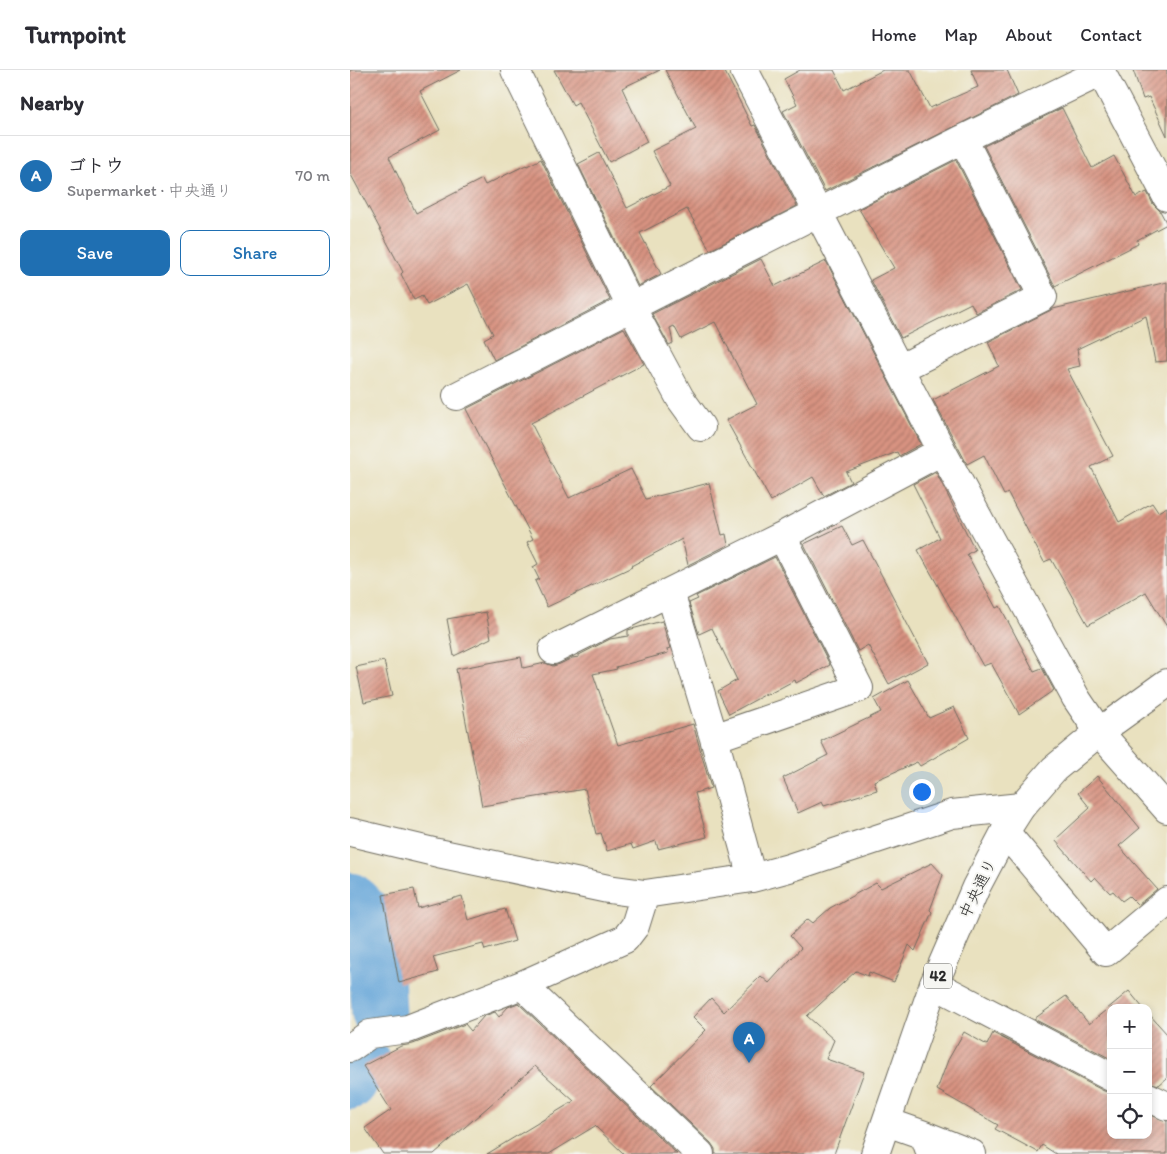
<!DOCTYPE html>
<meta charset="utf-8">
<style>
:root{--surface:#fff;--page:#f7f7f7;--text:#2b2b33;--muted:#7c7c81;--line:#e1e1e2;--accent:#1f6fb2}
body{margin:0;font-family:Itim,"Klee One",sans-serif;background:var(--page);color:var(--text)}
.controls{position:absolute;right:15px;bottom:15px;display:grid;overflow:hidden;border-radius:10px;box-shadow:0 2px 8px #0003}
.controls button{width:45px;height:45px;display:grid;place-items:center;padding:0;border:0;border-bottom:1px solid var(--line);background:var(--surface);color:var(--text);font:25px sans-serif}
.you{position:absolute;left:571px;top:721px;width:18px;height:18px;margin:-12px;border:4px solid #fff;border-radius:50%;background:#1a73e8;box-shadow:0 0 0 8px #1a73e833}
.badge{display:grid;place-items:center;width:32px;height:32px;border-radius:50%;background:var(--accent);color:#fff;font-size:16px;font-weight:700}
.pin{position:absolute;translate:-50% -41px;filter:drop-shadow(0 1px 2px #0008)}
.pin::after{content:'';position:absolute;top:26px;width:18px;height:15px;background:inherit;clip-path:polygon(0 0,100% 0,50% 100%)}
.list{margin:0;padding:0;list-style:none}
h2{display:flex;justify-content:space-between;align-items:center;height:65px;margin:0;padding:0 20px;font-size:21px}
h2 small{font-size:16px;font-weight:400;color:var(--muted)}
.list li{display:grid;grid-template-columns:32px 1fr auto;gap:15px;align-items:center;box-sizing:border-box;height:80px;padding:0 20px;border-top:1px solid var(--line)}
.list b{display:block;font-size:19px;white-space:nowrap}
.list p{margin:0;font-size:16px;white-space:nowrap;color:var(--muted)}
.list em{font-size:16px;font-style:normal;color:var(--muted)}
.actions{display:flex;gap:10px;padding:15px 20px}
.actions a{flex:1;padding:11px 0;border:1px solid var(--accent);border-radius:10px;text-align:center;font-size:18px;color:var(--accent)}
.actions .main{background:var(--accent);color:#fff}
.icon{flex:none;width:28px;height:28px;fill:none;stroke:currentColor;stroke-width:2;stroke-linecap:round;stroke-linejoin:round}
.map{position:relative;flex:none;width:817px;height:1084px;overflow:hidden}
header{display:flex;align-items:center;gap:30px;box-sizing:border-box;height:70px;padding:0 25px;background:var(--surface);border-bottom:1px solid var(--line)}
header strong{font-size:24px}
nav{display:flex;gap:28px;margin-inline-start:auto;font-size:18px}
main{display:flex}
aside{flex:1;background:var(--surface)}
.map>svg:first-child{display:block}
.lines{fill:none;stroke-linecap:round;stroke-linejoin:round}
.river{stroke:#65a5d8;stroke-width:55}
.building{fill:url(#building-hatch)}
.minor-casing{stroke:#6e6b5f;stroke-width:30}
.highway-casing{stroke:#6e6b5f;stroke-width:30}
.minor{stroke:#fff;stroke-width:28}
.highway{stroke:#fff;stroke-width:28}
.labels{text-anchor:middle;stroke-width:4;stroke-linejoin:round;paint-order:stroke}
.shield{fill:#f6f6f2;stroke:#686867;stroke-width:1}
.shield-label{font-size:15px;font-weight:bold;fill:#2b2b2b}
.street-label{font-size:16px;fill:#2b2b2b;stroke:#f6f6f2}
</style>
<header>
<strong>Turnpoint</strong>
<nav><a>Home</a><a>Map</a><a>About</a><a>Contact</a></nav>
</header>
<main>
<aside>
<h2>Nearby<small></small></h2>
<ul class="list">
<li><span class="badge">A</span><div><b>ゴトウ</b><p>Supermarket · 中央通り</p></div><em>70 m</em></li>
</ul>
<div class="actions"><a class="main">Save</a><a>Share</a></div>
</aside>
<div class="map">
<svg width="817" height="1084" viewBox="0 0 817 1084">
<defs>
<pattern id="building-hatch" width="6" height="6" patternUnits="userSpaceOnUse" patternTransform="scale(1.25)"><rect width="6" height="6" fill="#d89381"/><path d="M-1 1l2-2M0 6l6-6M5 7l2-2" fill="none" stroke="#af786a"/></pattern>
</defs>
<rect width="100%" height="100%" fill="#f6f6f2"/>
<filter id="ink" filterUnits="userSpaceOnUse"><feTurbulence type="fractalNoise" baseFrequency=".02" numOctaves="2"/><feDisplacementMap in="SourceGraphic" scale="10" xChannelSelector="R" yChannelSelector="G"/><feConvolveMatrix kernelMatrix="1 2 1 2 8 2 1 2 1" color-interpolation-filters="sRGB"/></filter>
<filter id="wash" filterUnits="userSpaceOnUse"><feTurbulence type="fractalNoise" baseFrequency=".0096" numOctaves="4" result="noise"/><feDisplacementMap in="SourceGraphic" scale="20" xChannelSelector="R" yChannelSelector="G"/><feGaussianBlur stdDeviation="1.12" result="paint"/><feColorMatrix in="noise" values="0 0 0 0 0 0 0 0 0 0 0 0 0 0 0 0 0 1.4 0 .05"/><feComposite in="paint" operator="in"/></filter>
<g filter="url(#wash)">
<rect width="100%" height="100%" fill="#e9e1bf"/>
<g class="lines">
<path class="river" d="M0,830L14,844L26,886L29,943
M0,1012L13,992"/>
</g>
<g id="blocks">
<path class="building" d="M0,0H111L70,21L90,60L39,87L66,143L132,109L135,115L176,95L177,96L191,89L260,230L144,290L134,269L143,264L118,214L77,235L72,226L64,230L51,204L53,202L0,103Z
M204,0H310L272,18L297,72L259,92L228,32L223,35Z
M315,0H374L402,56L405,55L447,136L360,180L337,139L290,163L311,204L288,216L228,94L249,83L277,138L320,116L302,81L346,59Z
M450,0H484L494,20L533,0H560L580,38L628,17L621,0H657L668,25L475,121L433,41L447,34L434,9Z
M783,0H817V66L799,27L793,29Z
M712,38L742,98L764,86L786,127L797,122L803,134L810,141L817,154L787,170L788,174L705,216L634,76Z
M606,90L672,220L626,243L621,233L551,268L521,210L544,198L509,139Z
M411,189L425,216L476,191L571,374L549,386L547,382L496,402L501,412L474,426L463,407L421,431L376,350L407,334L365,252L331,269L324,256L320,258L323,273L319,275L302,244Z
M817,212V291L805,292L796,246L727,279L730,296L717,299L763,386L741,397L769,452L802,433L808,442L817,437V557L796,522L738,555L701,489L694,492L658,423L654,425L634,385L617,394L583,330L649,296L638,272L703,239Z
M274,258L294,294L181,353L219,428L281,399L296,429L359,413L372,465L376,464L378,475L338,495L332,469L281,496L282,497L197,537L185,511L189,509L183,497L188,494L177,472L183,469L116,339Z
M586,402L625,480L617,484L646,538L650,536L684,601L692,598L704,620L669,644L641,593L633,596L568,480L590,468L563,414Z
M492,456L502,475L513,470L578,593L539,614L518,575L508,581L454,474Z
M425,487L480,595L446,613L445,610L419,624L418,623L379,644L368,621L387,610L362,558L349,564L339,533L348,529L346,526Z
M136,542L141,568L104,586L97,549Z
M312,551L320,578L317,579L318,583L266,597L267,599L243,604L268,675L343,654L361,718L345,723L357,767L308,779L306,771L283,779L281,774L257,781L251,763L246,764L235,719L132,736L106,599L171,587L173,598L195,593L203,596L210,594L222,588L229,587V585L260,569L278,566V560Z
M34,591L42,626L14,632L6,597Z
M558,610L579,648L604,637L619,668L570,696L567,692L524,711L527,720L474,736L472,732L448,743L433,708L478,685L471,671L531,642L524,629Z
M747,706L790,758L769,776L807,819L788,835L779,826L772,831L763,821L760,823L745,807L741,811L705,770L740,738L728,723Z
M582,793L593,805L580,840L582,842L565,881L559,875L544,912L519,902L518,906L506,901L457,946L484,970L476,989L514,1002L484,1084H365V1079L361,1073L301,1016L356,960L343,947L361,928L374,942L411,906L419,913L451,878L440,866L458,849L463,853L480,838L526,813L531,818Z
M64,819L68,838L112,826L118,850L155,839L165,871L135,880L133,874L83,887L88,902L49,913L33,825Z
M779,921L793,938H761V989L684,949L716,926L739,954Z
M168,933L327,1084H274L245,1056L199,1084H137L224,1031L185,996L84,1084H33L15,1058L41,1040L13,996L51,976L63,974L115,954L121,961L134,946L145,942L149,947L158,937Z
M798,943L817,964V1008L809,1015L798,1012Z
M614,962L637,975L643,963L754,1021L761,1022V1065H798V1044L817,1051V1084H706L692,1075L688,1082L645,1059L648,1055L587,1020L598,990Z"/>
</g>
</g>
<g filter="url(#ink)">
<use href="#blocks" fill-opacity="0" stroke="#6e6b5f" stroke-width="1"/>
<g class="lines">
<g class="minor-casing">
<path id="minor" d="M394,0L592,381L726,628L749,662L817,739
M750,0L817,127
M549,299L693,227L613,69L751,2
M107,326L281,237L165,0
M351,357L330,328L281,237L613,69
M432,466L592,381
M320,522L364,668L402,808
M203,580L432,466L509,618L364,668
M0,762L88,783L258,819L295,824L402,808L439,798L602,744L671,737
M655,762L756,882L817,831
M584,914L761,1007
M172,915L350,1084
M0,978L20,964L58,959L172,915L275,869L285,856L295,824
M798,1027L817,1036
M537,1052L574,1065L581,1084
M574,1065L622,1084"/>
</g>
<g class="highway-casing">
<path id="highway" d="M525,1084L584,914L626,817L655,762L671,737L704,699L749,662L817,613"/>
</g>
<use href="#minor" class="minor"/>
<use href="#highway" class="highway"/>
</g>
</g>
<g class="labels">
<rect class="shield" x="574" y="893.5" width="28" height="25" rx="4"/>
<g class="shield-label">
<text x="588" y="911">42</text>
</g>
<g class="street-label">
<text transform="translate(627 818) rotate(-64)" y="6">中央通り</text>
</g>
</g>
</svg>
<div class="controls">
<button>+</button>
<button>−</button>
<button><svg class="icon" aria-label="locate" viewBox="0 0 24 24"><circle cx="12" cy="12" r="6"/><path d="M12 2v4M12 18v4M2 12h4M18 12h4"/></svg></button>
</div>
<div class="you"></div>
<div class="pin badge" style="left:399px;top:993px">A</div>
</div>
</main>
